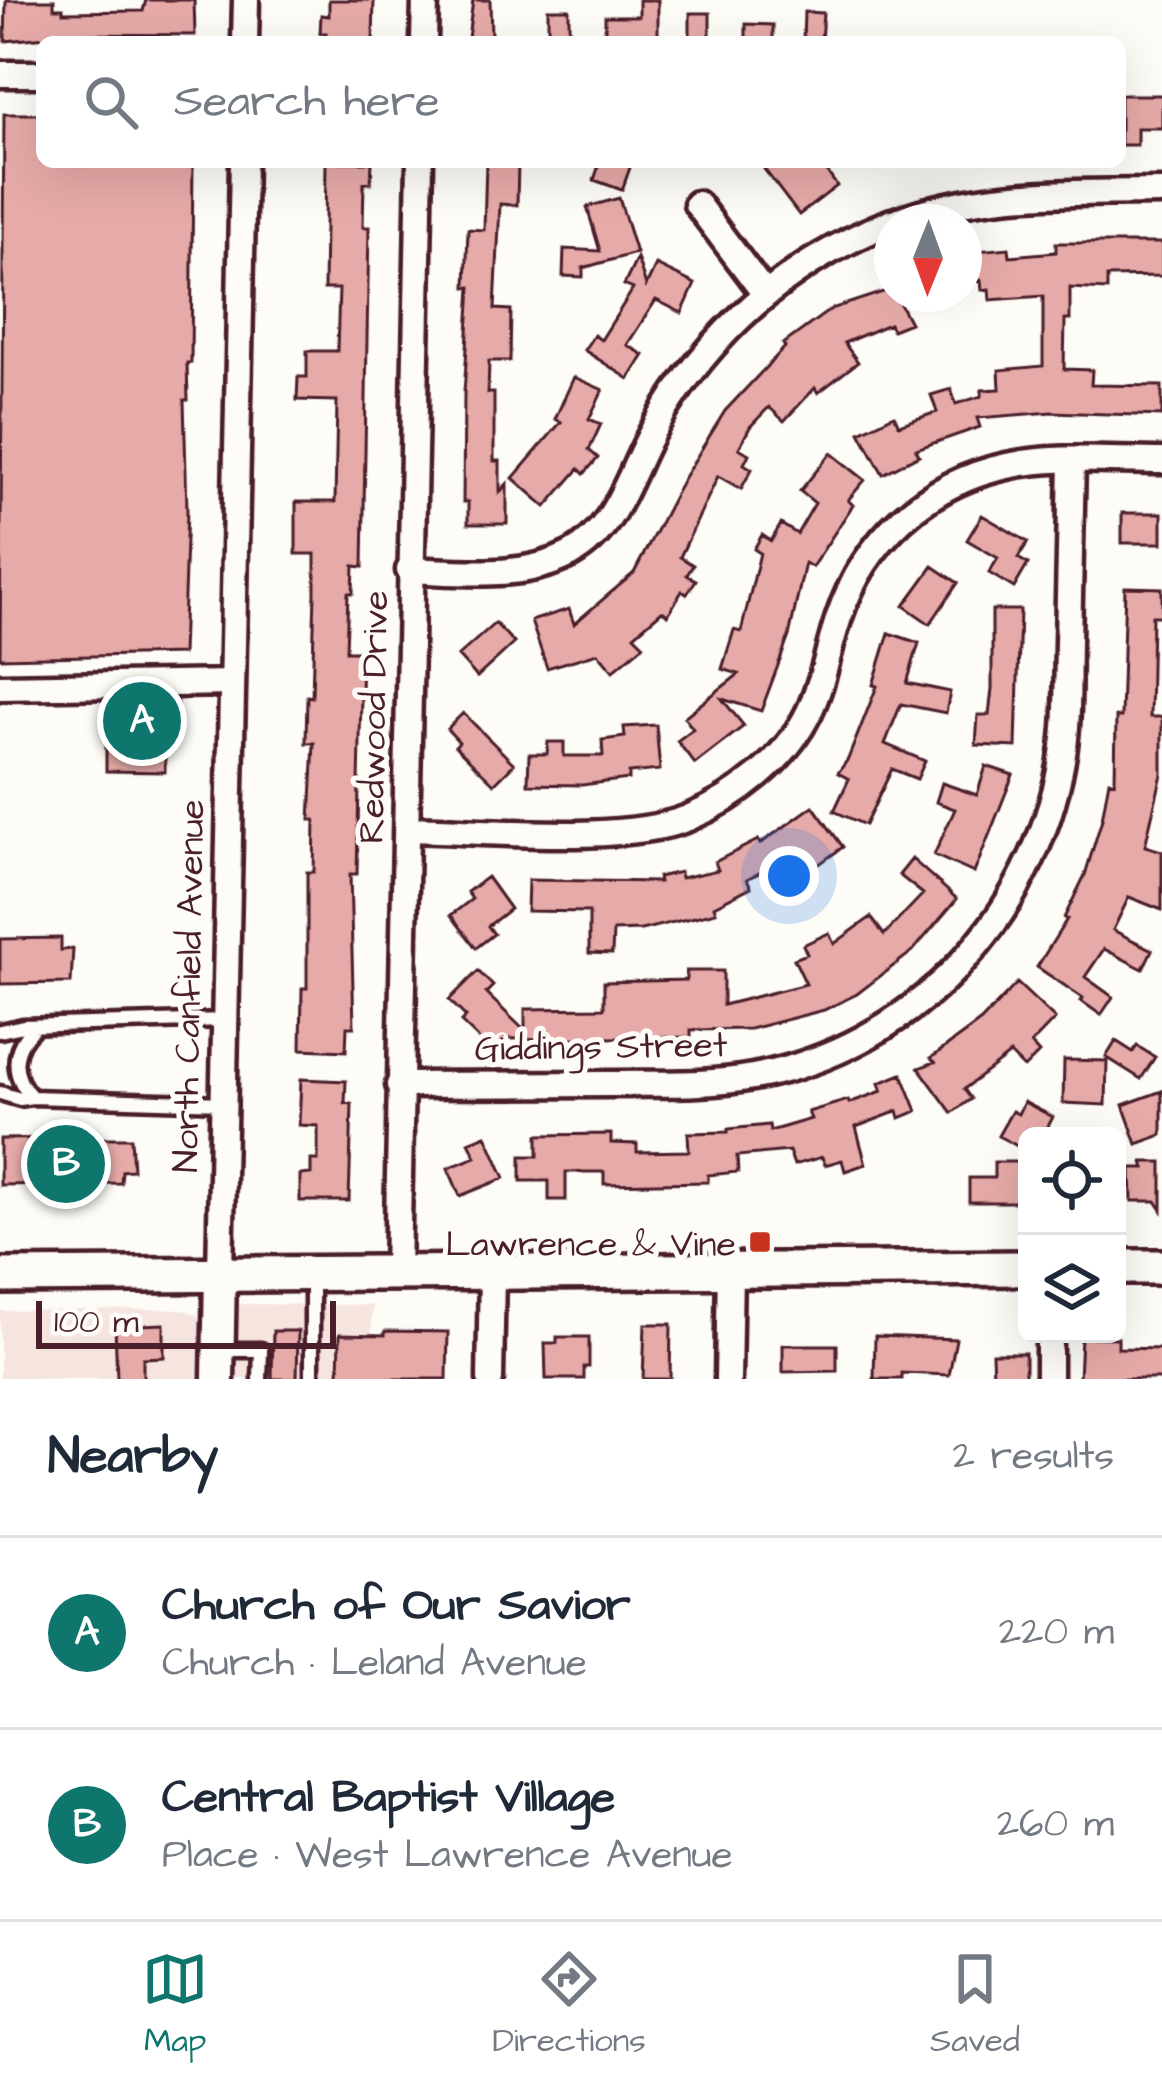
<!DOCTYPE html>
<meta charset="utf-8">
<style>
:root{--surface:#fff;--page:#f2f2f3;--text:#1f2937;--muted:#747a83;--line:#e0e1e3;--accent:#0f766e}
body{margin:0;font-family:"Architects Daughter",sans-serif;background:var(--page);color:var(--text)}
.controls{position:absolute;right:36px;bottom:36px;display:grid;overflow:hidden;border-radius:18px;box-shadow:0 12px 48px #0002}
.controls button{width:108px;height:108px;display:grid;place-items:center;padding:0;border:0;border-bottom:3px solid var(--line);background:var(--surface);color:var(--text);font:60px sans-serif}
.compass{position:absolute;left:874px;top:204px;width:108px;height:108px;border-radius:50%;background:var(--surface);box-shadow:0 12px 48px #0002;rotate:181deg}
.scale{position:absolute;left:36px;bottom:30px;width:300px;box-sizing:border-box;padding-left:12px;border:6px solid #4a1f2b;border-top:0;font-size:33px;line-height:42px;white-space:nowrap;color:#4a1f2b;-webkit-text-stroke:9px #fdfcf7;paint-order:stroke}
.you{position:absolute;left:789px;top:876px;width:42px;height:42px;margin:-30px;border:9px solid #fff;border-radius:50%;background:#1a73e8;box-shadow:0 0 0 18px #1a73e833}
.badge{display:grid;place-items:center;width:78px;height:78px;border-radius:50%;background:var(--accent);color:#fff;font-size:39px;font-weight:700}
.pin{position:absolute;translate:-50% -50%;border:6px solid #fff;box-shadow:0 3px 12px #0006}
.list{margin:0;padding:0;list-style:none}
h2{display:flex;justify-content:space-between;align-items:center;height:156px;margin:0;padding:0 48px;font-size:51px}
h2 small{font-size:39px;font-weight:400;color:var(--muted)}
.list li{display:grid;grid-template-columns:78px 1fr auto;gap:36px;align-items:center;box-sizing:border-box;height:192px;padding:0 48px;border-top:3px solid var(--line)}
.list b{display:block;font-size:45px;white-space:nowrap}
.list p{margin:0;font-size:39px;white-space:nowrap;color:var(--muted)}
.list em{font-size:39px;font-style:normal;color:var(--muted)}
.icon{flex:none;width:66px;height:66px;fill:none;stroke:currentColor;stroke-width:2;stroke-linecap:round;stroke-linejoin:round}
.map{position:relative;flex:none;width:1162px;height:1379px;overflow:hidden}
.search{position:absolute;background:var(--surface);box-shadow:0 12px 48px #0002;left:36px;right:36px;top:36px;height:132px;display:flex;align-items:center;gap:30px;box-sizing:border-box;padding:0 42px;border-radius:18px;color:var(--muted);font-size:45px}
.sheet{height:540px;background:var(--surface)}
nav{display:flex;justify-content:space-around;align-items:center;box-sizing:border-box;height:168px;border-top:3px solid var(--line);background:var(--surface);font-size:33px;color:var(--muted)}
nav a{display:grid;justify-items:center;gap:6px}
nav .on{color:var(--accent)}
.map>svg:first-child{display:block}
.built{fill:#f6e4df}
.building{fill:#e6aba8;stroke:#4a1f2b;stroke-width:3}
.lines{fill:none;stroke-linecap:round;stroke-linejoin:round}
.service-casing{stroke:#4a1f2b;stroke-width:21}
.minor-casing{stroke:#4a1f2b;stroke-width:33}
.tertiary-casing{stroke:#4a1f2b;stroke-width:39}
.secondary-casing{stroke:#4a1f2b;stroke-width:42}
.service{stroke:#fdfcf7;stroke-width:12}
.minor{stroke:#fdfcf7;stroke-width:24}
.tertiary{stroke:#fdfcf7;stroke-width:30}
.secondary{stroke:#fdfcf7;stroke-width:33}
.poi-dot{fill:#c8321e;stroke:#fdfcf7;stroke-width:4.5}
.labels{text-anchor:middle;stroke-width:10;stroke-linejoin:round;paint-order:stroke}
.street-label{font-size:36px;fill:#4a1f2b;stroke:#fdfcf7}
.poi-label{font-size:36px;fill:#4a1f2b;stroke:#fdfcf7;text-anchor:end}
</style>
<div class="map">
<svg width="1162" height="1379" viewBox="0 0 1162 1379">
<rect width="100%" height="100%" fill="#fdfcf7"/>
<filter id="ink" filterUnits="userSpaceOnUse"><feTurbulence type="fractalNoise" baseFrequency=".00833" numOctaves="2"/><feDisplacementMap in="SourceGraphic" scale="24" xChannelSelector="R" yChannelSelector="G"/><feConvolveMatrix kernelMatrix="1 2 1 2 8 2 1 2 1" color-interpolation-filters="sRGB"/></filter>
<g filter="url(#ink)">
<path class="built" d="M232,1304L372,1305L371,1379H232Z
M181,1309L197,1315L203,1327V1379H0V1311Z"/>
<path class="building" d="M6,0H54V8H63V12L143,11L146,0H194L195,35L78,34L5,41Z
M329,0H374L373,42H326V33H320L321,15L329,16Z
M473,0H490L491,37L468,38Z
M639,0H658V42H605V16H639Z
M548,9H569V33H548Z
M804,12L823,13L821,42H803Z
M690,13H710V42H690Z
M746,24L773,25V42H746Z
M1120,95H1162V128H1137V145H1120Z
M4,114H42V162H193L191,363H187L188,400H184L187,510L182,654L0,658Z
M326,162H372L371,183H364L363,227H369L363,567L354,566L353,593H348L346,651H362L357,874H350L354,1027H347L346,1051L301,1049L302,988H307V872H314L315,820H310L314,743H306L307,696L312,697L315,592V554H296V502H335L337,401L297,400L298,377H307V351H337L339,289H324Z
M486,162H518L517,205L500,204L495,309L511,310L510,361H489L488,393H494V461H500V492L507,484V524H468V502H463L464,393L471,287H466L468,229L484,230Z
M600,162H632L622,190L594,180Z
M773,162H820L837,186L799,215L764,169Z
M619,198L636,253L583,268V277L563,276L564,249L600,251L587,207Z
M1056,243H1162V276L1107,277V290L1070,288V320H1065L1064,369L1092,370L1091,385L1162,386V416L1052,412L977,418L980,427L916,449L919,455L883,474L860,432L894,415L899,425L937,412L931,395L951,389L956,404L982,396V390L1000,389L999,370L1043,366V296L990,300L989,289L982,290L981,280L964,285V252L1009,248L1010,256L1056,252Z
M637,258L646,286L656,265L695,284L682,313L656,300L627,345L644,355L629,379L584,350L594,335L601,340L633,289L624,285Z
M892,289L910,323L892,330L889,324L844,343L858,362L818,393L815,388L784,421L769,407L750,427L739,448L749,454L744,464L752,469L741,489L718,476L680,557L693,565L687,575L696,580L687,594L682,591L668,615L662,611L634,635L644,645L613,671L598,653L547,668L531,621L569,609L574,624L634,573L683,479L725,411L785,347L783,344L831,309Z
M574,377L603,390L589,419L601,424L589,450L598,458L584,474L579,469L546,507L513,478L561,422L555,419Z
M831,453L865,480L848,500L853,505L812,567L805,563L789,636L761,711L722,699L744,726L695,764L677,741L693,729L684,717L739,674L722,669L734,630L741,632L760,553L754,549L762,535L771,541L781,524L797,534L815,503L800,491Z
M1122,513H1162V543H1122Z
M982,515L1028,542L1018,558L1028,564L1014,588L989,573L998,558L967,540Z
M933,566L958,583L930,624L904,606Z
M1125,587L1162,588V616H1152L1150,717H1162V774L1145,846L1162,851V910L1129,897L1113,930L1152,950L1143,969L1104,949L1085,977L1113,997L1101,1015L1081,1001L1083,998L1037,967L1067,919L1064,918L1085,875L1102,819L1109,780L1115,782L1116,717H1121Z
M992,610H1020L1016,747L976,745L978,715H989L992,689Z
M495,623L514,643L477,677L458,656Z
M889,633L919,643L907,683L950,692L946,713L901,704L885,744L925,761L917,779L892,769L865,825L834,811L849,779L838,773L848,759L877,686L873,685Z
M177,700V743H165V772L106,771V702Z
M463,713L514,764L494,784L455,746L459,742L447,729Z
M656,725L660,770L629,773V779L582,785L528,784L529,754H547L548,742H564V756H603L602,740L625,737L624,727Z
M986,766L1013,775L974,873L934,855L955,809L936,802L942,783L977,795Z
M813,806L843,847L800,878L787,859L747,879L751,887L714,906L716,912L641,930L613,931L612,954L589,953V912L527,911L528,880L659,882L658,877L680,872L681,878L718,870L715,862L758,840L760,844Z
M912,859L957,899L913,951L857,994L824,1010L750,1029L691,1030V1037L507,1039L493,1053L461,1022L466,1017L449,1000L478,971L493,986L486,993L525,1031V1009L604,1008V982L686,980V971H723V1005L806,984L794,959L807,954L803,945L829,933L834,944L871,917L884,935L923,894L899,875Z
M487,877L510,909L488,926L494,934L476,948L451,915L472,899L467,892Z
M61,938V950L73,949L71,983L0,984V939Z
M1017,983L1055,1019L1031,1044L1039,1053L1024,1068L1010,1054L964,1089L971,1099L952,1113L919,1068L935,1062L931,1058L981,1021Z
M1116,1041L1133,1052L1137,1046L1155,1057L1141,1079L1106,1057Z
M1064,1060L1107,1061L1106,1105L1063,1103Z
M902,1074L917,1111L900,1118L898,1111L856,1127L866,1164L845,1171L842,1160L825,1165L822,1157L794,1165L789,1151L737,1156L738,1172L708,1175V1182L604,1184V1172H566V1200H549V1181H521V1156H538V1135L611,1134V1143L637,1144V1152L689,1151L688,1133L728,1132V1129L769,1125L770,1131L811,1119L808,1112L848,1100L849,1103L882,1091L879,1083Z
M301,1079L346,1081L345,1103L352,1104L349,1201H300V1175L311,1174V1160H318V1126L299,1125Z
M1162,1091V1135L1137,1144L1123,1105Z
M1024,1102L1053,1117L1043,1136H1027V1151L998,1136L1012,1111L1018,1114Z
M486,1135L505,1178L460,1196L448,1168L476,1157L469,1142Z
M77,1138H131L133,1170L122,1171L121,1183L0,1185V1139Z
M994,1162H1027V1202H969V1178H994Z
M1143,1162H1162V1210L1156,1201H1132L1131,1168H1145Z
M164,1324V1357L143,1358V1379H117L115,1326Z
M645,1324H671L670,1379H643Z
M273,1331H298L297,1379H272Z
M385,1331L448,1332L447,1379H339L340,1334L385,1335Z
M875,1336L956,1339L949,1375L902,1373V1379H874Z
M557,1337H589V1367H584V1379H546L545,1343H557Z
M1081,1337L1118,1338V1348L1162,1349V1379H1079Z
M783,1345H837V1371L783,1372Z
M992,1353H1025V1379H993Z"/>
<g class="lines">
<g class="service-casing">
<path id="service" d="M34,1028C12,1048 10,1075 32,1097L224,1103
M0,1031L23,1026L225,1020
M0,1093L20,1099L32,1097
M312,1278V1379
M219,1350H261L260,1379"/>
</g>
<g class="minor-casing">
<path id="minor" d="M245,42L246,0
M424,42L425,0
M0,74H42
M697,204L765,294
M893,222C980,189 1070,193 1162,192
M409,570C463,572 521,580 571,554C618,528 630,470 655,427C709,332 790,261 892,222
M0,687L232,683
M407,829C483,830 621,845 688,818C737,798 786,760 809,712C824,681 828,649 839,617C865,539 927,483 1007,466C1057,455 1111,461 1162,461
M399,1085C469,1085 539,1084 608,1084C656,1083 706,1086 753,1077C913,1048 1034,919 1062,760C1069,721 1067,681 1068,642C1069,582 1071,521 1072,461
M220,1273L243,162
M397,1273L420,162
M1049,1334V1379
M490,1379L492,1272
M728,1379L730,1270"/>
</g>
<g class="tertiary-casing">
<path id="tertiary" d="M218,1379L220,1273"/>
</g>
<g class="secondary-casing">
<path id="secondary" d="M1117,1267H1162
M0,1276L1027,1268"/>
</g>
<use href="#service" class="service"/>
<use href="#minor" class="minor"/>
<use href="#tertiary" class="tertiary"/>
<use href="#secondary" class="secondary"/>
</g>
</g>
<rect class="poi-dot" x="748" y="1230" width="24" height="24" rx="6"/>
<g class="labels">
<g class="street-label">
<text transform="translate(372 717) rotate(-89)" y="13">Redwood Drive</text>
<text transform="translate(187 986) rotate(-89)" y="13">North Canfield Avenue</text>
<text transform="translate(601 1045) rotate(-1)" y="13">Giddings Street</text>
</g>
<g class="poi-label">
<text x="736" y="1255">Lawrence &amp; Vine</text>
</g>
</g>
</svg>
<div class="controls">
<button><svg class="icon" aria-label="locate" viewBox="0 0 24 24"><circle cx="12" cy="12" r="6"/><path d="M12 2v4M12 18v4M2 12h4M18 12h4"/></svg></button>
<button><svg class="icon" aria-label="layers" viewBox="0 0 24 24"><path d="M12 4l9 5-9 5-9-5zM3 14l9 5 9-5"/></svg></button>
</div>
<svg class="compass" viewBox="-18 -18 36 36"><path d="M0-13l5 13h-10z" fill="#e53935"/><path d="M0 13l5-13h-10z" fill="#747a83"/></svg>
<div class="scale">100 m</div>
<div class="you"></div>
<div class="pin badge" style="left:142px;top:721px">A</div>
<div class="pin badge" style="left:66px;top:1164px">B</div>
<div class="search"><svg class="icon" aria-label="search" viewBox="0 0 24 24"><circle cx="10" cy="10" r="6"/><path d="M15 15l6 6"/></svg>Search here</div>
</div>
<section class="sheet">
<h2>Nearby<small>2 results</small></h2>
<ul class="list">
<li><span class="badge">A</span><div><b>Church of Our Savior</b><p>Church · Leland Avenue</p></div><em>220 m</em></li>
<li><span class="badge">B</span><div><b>Central Baptist Village</b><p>Place · West Lawrence Avenue</p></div><em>260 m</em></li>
</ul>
</section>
<nav>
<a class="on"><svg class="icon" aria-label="map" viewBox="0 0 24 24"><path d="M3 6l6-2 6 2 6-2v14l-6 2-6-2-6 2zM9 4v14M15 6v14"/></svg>Map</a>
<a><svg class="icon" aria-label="directions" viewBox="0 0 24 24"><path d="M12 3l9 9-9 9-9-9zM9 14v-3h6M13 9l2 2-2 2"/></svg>Directions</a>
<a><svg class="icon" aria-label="saved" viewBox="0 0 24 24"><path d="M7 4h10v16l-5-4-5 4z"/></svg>Saved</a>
</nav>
